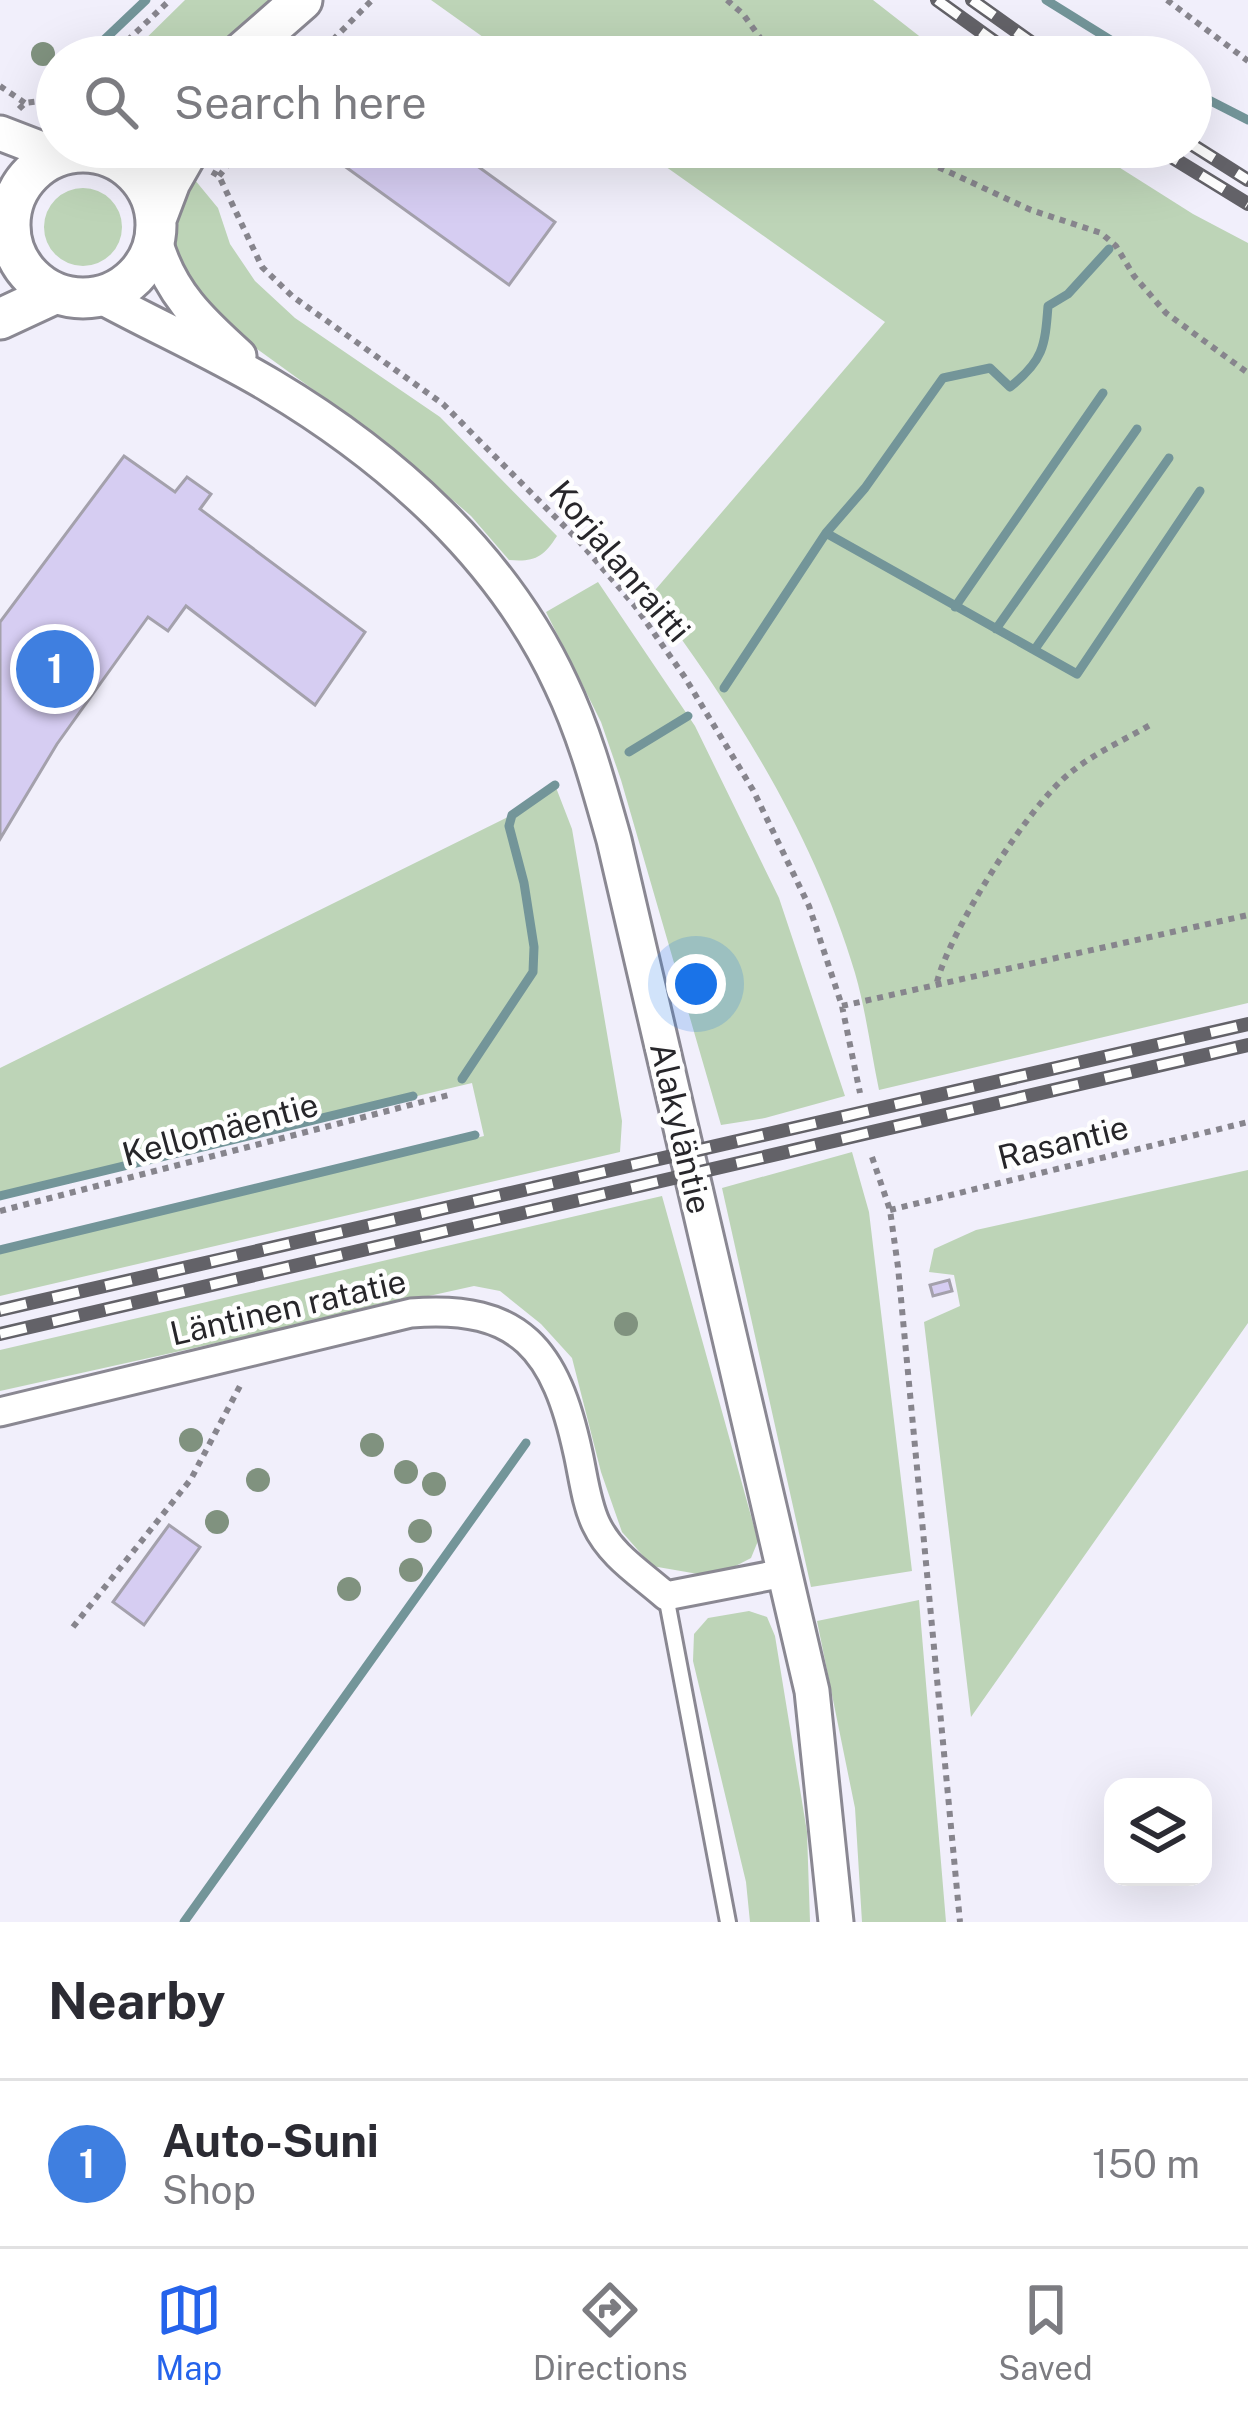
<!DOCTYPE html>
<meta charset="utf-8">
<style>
:root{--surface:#fff;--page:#f2f2f3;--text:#2b2b33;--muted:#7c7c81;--line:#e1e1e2;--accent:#2563eb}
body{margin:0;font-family:"Public Sans",sans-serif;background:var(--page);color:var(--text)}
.controls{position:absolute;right:36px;bottom:36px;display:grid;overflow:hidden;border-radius:24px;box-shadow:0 12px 48px #0002}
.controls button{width:108px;height:108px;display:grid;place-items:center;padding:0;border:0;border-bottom:3px solid var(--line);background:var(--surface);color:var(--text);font:60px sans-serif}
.you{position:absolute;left:696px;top:984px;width:42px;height:42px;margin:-30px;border:9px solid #fff;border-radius:50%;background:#1a73e8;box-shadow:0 0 0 18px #1a73e833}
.badge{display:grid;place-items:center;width:78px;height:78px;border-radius:50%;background:var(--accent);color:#fff;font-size:39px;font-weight:700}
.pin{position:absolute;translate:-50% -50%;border:6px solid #fff;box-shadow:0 3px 12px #0006}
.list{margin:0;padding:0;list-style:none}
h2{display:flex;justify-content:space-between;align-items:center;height:156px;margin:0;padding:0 48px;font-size:51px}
h2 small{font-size:39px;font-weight:400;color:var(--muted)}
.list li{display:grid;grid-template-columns:78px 1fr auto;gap:36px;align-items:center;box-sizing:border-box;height:168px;padding:0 48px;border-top:3px solid var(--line)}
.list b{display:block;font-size:45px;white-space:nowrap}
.list p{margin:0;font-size:39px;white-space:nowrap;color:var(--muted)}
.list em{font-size:39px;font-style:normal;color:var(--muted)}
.icon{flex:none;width:66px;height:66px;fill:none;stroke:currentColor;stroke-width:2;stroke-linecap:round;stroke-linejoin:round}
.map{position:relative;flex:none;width:1248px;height:1922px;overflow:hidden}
.search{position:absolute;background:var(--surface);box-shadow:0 12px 48px #0002;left:36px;right:36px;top:36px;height:132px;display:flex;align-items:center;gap:30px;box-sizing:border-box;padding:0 42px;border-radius:66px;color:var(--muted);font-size:45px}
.sheet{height:324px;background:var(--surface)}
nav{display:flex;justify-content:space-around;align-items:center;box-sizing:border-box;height:168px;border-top:3px solid var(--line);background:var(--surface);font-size:33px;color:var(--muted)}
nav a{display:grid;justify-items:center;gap:6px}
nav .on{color:var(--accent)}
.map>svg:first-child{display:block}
.green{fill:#bdd4b7}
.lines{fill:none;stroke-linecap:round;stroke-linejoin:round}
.stream{stroke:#739599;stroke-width:9}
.building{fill:#d6cdf2;stroke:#a4a1ac;stroke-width:3}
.service-casing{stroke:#8a8892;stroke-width:20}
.minor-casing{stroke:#8a8892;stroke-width:33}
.tertiary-casing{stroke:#8a8892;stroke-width:39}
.secondary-casing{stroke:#8a8892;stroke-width:45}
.path{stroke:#87858d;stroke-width:6;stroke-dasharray:6 6;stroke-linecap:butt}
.service{stroke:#fff;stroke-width:14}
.minor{stroke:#fff;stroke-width:27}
.tertiary{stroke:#fff;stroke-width:33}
.secondary{stroke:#fff;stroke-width:39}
.rail-casing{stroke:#636268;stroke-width:14}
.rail{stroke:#fefefe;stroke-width:9;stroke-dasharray:27;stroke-linecap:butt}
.tree{fill:#80927f}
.labels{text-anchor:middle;stroke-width:9;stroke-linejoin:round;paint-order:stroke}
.street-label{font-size:33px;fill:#27262a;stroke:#fefefe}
</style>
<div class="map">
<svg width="1248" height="1922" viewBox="0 0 1248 1922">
<rect width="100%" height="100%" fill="#f1effb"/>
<path class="green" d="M185,0H269L218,57H127Z
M431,0H873L946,57H511Z
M638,147H1087L1193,214L1248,243V1003L879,1090C871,1052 866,1011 855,973C814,835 736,711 650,596L885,322Z
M190,174L218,208L230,244L255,281L295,318L440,417L557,536C543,558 534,562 509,560L471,516L387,443L228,328L175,263L170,234L178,200Z
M44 227a39 39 0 1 1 78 0a39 39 0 1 1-78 0Z
M598,582L695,726L779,898L845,1096L765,1118L721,1125L621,780L601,722L546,612Z
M555,785L572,829L622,1121L620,1152L0,1296V1248L484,1136L472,1083L0,1195V1068L512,815Z
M852,1152L869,1212L912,1571L811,1587L722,1188Z
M1248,1170V1323L971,1717L924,1322L960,1306L954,1275L929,1272L934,1249L976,1230Z
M662,1196L758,1541L751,1558L728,1570L698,1574L652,1566L622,1532L601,1472L572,1358L541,1324L500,1291L474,1286L0,1391V1350Z
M919,1600L946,1922H862L855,1808L817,1621Z
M749,1611L767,1617L775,1636L807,1832L810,1922H750L746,1882L693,1661L694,1634L708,1618Z"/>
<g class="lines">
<path class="stream" d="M1046,0L1138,57
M86,57L146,0
M52,89L57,84
M1191,90L1201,96L1192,108
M1201,96L1248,120
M826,533L1077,674L1200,491
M955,607L1103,393
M996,629L1137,429
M1035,649L1169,458
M724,688L826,533L865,488L943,378L990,368L1010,387C1043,361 1045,347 1048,306L1068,294L1109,249
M629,752L688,716
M462,1079L533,972L534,947L524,883L509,826L512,815L555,785
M0,1196L413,1096
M0,1250L475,1135
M184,1922L526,1443"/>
</g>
<path class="building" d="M318,147H451L555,222L509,285Z
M124,456L175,492L187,477L211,494L200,509L365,632L315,705L186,606L168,631L148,617L57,744L0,839V622Z
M949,1280L952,1291L933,1296L930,1285Z
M169,1525L200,1547L144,1625L113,1602Z"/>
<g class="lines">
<g class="service-casing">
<path id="service" d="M666,1596L728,1922"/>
</g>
<g class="minor-casing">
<path id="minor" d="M0,1412L411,1313C521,1304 556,1351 578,1453C583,1475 586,1503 596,1524C611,1556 640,1573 666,1596L784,1573"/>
</g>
<g class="tertiary-casing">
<path id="tertiary" d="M0,133L39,148L68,152
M0,207L10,235
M155,240C169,292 200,321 239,356
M100,296C157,327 216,353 271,386C390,457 502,556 561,684C585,734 599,787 614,840L812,1691L836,1922"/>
</g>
<g class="secondary-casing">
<path id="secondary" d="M237,57L302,0
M10 225a73 73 0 1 1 146 0a73 73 0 1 1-146 0Z
M156,219L170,182L190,147
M0,319L56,293"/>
</g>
<path class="path" d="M727,0L743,14L774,57
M1167,0L1248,61
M110,57L170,0
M316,57L372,0
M0,86L25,103
M19,109L25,103L57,99
M895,147L1031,210L1101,233L1116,246L1134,276L1166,313L1248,373
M212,172L219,176L262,267L292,296L443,404L579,541L635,606L684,676L753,790L809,906L842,1006L860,1093
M219,176L242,147
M937,982C950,931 1028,806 1070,773C1093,754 1124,740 1150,725
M842,1006L1248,915
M872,1157L890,1210L898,1267L960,1922
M890,1210L1248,1122
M0,1211L453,1094
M73,1627L191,1479L241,1384"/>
<use href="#service" class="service"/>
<use href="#minor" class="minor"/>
<use href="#tertiary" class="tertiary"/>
<use href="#secondary" class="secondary"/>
<g class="rail-casing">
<path id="rail" d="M937,0L1016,57
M972,0L1052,57
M1191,144L1248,180
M1155,147L1248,204
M0,1310L1248,1024
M0,1334L1248,1045"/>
</g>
<use href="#rail" class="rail"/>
</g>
<g class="tree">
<circle cx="43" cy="54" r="12"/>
<circle cx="626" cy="1324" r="12"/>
<circle cx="191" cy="1440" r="12"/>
<circle cx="372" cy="1445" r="12"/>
<circle cx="406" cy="1472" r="12"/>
<circle cx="258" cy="1480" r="12"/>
<circle cx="434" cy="1484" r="12"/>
<circle cx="217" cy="1522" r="12"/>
<circle cx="420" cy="1531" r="12"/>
<circle cx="411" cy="1570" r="12"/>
<circle cx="349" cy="1589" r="12"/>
</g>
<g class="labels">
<g class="street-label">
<text transform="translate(620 561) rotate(50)" y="12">Korjalanraitti</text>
<text transform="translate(681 1128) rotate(77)" y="12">Alakyläntie</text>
<text transform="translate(220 1129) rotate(-15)" y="12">Kellomäentie</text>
<text transform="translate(1063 1142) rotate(-14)" y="12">Rasantie</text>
<text transform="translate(288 1307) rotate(-13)" y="12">Läntinen ratatie</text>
</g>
</g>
</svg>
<div class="controls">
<button><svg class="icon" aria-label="layers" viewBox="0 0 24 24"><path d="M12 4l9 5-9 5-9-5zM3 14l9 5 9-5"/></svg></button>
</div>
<div class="you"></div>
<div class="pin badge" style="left:55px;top:669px;background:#3f7fe0">1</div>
<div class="search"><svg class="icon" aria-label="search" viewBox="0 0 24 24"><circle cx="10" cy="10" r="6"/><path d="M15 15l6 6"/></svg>Search here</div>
</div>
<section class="sheet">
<h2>Nearby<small></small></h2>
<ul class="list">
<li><span class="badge" style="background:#3f7fe0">1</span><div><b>Auto-Suni</b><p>Shop</p></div><em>150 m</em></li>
</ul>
</section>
<nav>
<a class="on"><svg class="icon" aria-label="map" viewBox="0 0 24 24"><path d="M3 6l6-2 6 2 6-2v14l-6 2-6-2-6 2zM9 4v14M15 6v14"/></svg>Map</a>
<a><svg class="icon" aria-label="directions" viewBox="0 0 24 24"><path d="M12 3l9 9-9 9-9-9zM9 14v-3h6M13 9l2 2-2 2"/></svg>Directions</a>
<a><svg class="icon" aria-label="saved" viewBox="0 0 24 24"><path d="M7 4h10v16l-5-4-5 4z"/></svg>Saved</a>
</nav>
